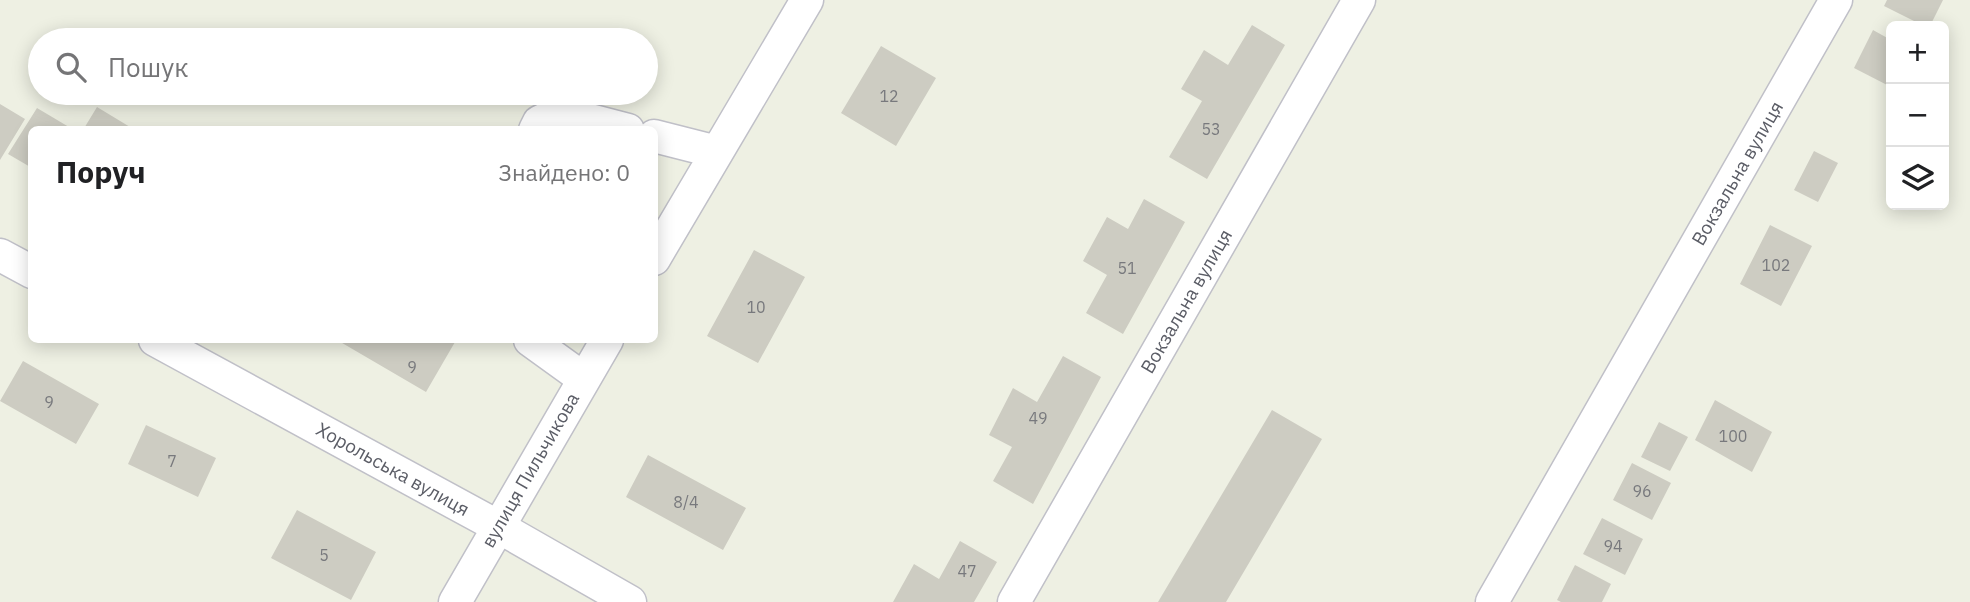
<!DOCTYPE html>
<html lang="uk">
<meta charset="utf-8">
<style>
:root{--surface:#fff;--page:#f6f6f6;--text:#202124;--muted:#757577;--line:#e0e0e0}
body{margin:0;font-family:"IBM Plex Sans",sans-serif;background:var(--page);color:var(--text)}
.controls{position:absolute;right:21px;top:21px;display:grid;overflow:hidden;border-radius:10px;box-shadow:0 4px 18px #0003}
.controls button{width:63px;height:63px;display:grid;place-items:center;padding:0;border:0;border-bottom:2px solid var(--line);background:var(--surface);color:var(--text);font:35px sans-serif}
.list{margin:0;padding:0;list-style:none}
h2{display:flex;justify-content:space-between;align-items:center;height:91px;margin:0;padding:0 28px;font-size:30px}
h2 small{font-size:23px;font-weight:400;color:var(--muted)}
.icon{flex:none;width:38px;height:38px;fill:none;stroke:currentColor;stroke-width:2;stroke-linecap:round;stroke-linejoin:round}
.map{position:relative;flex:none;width:1970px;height:602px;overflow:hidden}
.search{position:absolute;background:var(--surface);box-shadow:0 4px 18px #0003;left:28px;top:28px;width:630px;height:77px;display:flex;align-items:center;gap:18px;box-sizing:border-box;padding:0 24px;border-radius:38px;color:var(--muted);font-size:26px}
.panel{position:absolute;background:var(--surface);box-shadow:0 4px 18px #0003;left:28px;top:126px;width:630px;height:217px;border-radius:10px}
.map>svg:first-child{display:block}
.building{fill:#cdccc2}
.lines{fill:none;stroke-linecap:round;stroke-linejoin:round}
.minor-casing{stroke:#c0c0c8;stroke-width:35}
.minor{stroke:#fff;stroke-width:32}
.labels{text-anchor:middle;stroke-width:5;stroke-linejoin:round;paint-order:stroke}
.number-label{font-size:16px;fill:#78797d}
.street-label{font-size:19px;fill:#5b5d66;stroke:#fff}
</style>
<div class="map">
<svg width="1970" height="602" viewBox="0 0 1970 602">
<rect width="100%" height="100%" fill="#eef0e3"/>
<path class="building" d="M1887,0H1943L1930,26H1924L1884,6Z
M1252,25L1285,45L1207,179L1169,157L1202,101L1181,89L1204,50L1228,65Z
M1873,30L1891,40V87L1854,68Z
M881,46L936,78L896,146L841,113Z
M0,104L25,119L0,160Z
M97,107L135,130H83Z
M37,108L74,130H32V168L8,154Z
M1814,151L1838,163L1818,202L1794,190Z
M1144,199L1185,222L1123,334L1086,313L1107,275L1083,261L1107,217L1128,229Z
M1770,225L1812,246L1781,306L1740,284Z
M754,250L805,277L758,363L707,336Z
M337,340H452L455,342L426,392Z
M1063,356L1101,377L1033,504L993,481L1012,447L989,435L1013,388L1037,402Z
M23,361L99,404L76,444L0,401Z
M1715,400L1772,432L1752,472L1695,440Z
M1272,410L1322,439L1226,602H1158Z
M1659,422L1688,437L1670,471L1641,457Z
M146,425L216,458L198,497L128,464Z
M648,455L746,508L723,550L626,497Z
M1632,463L1671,483L1652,520L1613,500Z
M297,510L376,552L351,600L271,558Z
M1602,518L1643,539L1625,575L1583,554Z
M960,541L997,562L974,602H893L914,564L939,579Z
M1575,565L1611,584L1602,602H1561L1557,600Z"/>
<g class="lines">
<g class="minor-casing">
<path id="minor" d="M535,130L539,122L559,112L628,130
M654,136L717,152
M0,255L32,272
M654,259L807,0
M155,340L497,526L630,602
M530,340L584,379
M455,602L607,340
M1014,602L1359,0
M1492,602L1836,0"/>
</g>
<use href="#minor" class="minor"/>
</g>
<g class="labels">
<g class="number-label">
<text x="889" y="102">12</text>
<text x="1211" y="135">53</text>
<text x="1776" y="271">102</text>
<text x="1127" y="274">51</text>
<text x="756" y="313">10</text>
<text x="412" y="373">9</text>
<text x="49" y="408">9</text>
<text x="1038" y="424">49</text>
<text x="1733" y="442">100</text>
<text x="172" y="467">7</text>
<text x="1642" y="497">96</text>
<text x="686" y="508">8/4</text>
<text x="1613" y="552">94</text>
<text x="324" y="561">5</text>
<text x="967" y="577">47</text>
</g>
<g class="street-label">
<text transform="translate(1737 173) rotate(-60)" y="7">Вокзальна вулиця</text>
<text transform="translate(1186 301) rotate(-60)" y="7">Вокзальна вулиця</text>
<text transform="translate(393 469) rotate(29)" y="7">Хорольська вулиця</text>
<text transform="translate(530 470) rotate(-60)" y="7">вулиця Пильчикова</text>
</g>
</g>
</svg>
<div class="controls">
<button>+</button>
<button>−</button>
<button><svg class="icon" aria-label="layers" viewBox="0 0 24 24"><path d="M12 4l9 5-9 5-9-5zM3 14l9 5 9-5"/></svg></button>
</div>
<div class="search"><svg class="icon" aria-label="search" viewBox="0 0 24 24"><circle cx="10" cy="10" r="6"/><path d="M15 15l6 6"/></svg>Пошук</div>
<section class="panel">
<h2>Поруч<small>Знайдено: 0</small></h2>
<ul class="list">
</ul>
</section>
</div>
